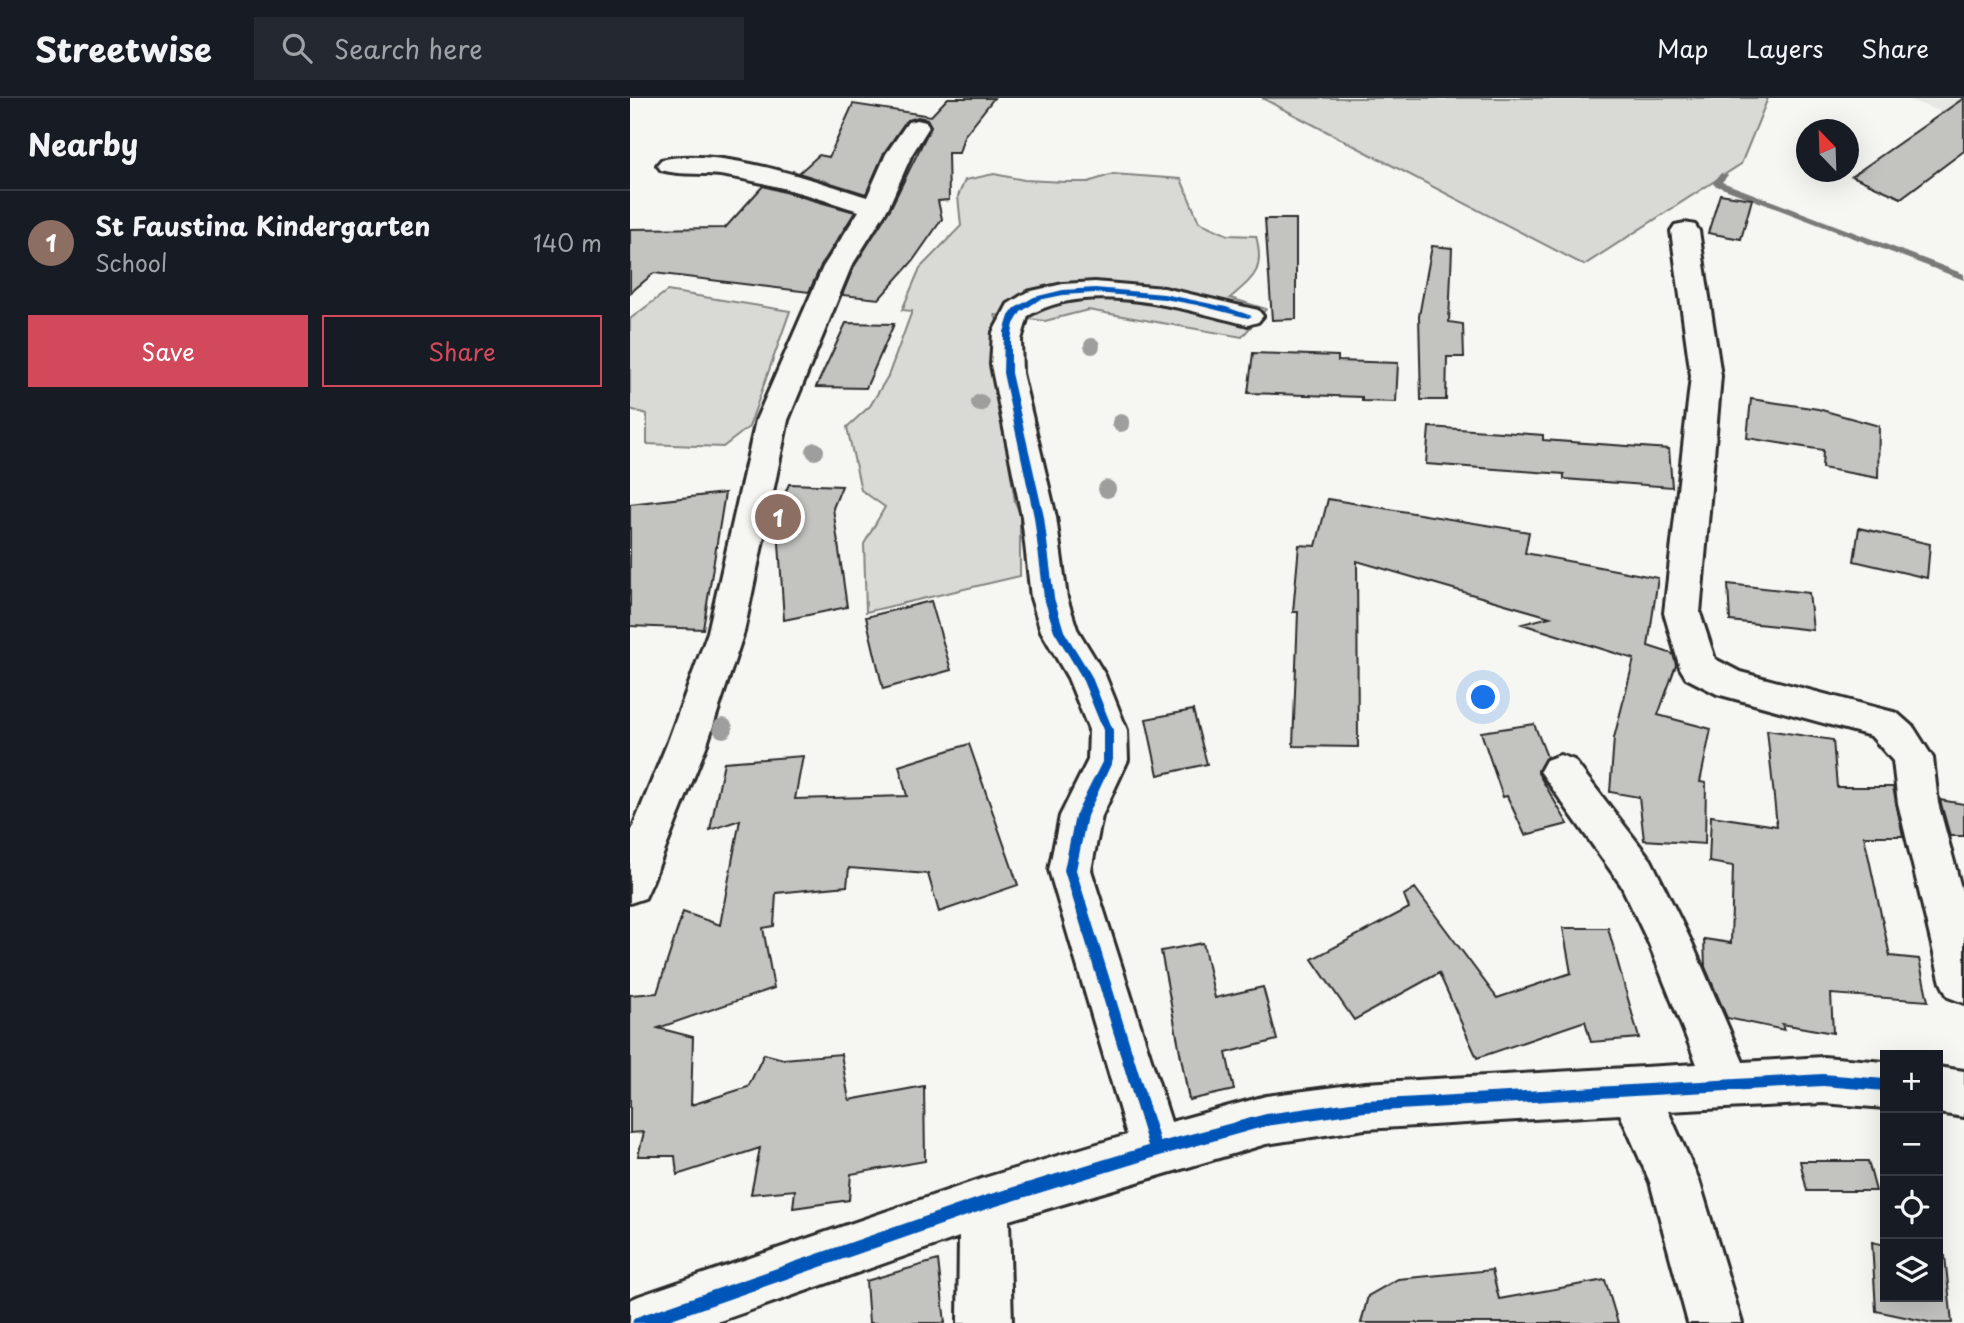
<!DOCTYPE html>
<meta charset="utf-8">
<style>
:root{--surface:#171b24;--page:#242831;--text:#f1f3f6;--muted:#9ea1a6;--line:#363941;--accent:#d1495b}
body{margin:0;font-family:"Playpen Sans",sans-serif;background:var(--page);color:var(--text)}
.controls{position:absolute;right:21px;bottom:21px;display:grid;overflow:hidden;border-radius:0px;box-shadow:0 7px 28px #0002}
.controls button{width:63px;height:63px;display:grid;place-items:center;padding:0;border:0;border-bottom:2px solid var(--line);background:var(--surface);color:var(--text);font:35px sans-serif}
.compass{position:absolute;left:1166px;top:21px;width:63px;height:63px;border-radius:50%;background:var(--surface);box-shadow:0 7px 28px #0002;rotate:337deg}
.you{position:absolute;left:854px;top:600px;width:24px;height:24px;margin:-18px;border:5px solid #fff;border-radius:50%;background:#1a73e8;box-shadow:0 0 0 10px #1a73e833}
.badge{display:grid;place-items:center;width:46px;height:46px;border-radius:50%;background:var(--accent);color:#fff;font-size:23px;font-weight:700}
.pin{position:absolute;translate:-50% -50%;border:4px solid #fff;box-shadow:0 2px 7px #0006}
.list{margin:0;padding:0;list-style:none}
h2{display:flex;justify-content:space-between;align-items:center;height:91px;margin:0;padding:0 28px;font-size:30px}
h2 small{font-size:23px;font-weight:400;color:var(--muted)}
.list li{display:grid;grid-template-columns:46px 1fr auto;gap:21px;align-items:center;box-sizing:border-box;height:105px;padding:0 28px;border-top:2px solid var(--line)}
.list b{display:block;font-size:26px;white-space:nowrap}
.list p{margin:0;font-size:23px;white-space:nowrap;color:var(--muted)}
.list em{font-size:23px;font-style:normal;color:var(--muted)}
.actions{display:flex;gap:14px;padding:21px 28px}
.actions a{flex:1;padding:16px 0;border:2px solid var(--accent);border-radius:0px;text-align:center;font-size:24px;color:var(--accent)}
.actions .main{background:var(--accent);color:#fff}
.icon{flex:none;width:38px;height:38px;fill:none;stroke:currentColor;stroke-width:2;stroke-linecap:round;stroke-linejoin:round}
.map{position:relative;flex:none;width:1334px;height:1225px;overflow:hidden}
header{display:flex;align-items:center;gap:42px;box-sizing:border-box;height:98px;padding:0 35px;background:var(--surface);border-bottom:2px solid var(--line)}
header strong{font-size:33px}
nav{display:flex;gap:38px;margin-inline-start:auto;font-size:24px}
.search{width:490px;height:63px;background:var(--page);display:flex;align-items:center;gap:18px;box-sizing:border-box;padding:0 24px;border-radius:0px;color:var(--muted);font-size:26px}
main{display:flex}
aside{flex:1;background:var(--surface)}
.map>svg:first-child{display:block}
.built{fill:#e7e7e3}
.green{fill:#d9d9d5;stroke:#828280;stroke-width:2}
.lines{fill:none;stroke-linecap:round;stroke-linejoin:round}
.stream{fill:#7a7a78;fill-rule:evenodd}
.building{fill:#c3c3c0;stroke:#2b2b2b;stroke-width:2}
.minor-casing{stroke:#2b2b2b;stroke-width:6}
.minor{fill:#f6f6f2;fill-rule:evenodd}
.cycleway-casing{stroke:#f6f6f2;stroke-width:5}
.cycleway{fill:#0057b8;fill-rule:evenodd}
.tree{fill:#9e9e9c}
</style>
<header>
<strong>Streetwise</strong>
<div class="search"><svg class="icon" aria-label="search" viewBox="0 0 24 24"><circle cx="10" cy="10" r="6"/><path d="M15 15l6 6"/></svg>Search here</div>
<nav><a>Map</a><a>Layers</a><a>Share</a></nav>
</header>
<main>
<aside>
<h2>Nearby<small></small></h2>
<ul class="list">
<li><span class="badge" style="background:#8d6e63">1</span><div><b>St Faustina Kindergarten</b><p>School</p></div><em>140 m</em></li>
</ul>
<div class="actions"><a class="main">Save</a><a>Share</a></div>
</aside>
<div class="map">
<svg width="1334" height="1225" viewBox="0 0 1334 1225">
<rect width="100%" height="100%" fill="#f6f6f2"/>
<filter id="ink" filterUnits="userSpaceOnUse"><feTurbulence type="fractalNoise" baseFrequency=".0143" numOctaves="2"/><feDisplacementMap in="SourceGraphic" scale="14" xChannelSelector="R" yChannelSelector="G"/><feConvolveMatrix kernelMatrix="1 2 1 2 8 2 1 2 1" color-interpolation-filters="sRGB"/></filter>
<g filter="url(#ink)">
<path class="built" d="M1274,0H1334V22Z"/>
<path class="green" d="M632,0H1138L1111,66L954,167Z
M364,76L394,82L435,84H458L483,76L551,81L569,124L598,137L626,138C635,173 624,179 600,200L636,211L612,239L458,212L415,223L365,217L369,228L367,289L385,404L390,416V478L236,514L234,446L255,409L231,392L217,329L240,308L258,278L282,213L272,212L290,170L331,128L328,98L335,82Z
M37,193L160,213L119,329L93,349L17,346V316L0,311V221Z"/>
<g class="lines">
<path class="stream" d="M1091,75L1098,77L1092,84L1334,176V182L1084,87L1083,85Z"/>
</g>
<path class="building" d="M318,0H364L334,38L329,55H318L319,102L308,103L312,121L282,164L249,201L212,197L223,170L260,111L301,28L297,21L288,19L276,23L254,55L236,96L162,73L169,75L189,57L199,59L223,6L301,18Z
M1334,0V53L1271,100L1222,78Z
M133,88L225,114L191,168L179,194L24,175L0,195V131L95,130Z
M1090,96L1122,101L1111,141L1078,135Z
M635,121H666V221L642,222Z
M802,148L822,150L819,224L833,226L834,259H817L816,302H791L789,218Z
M216,225L264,226L236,290L186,289Z
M623,255L708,258V263L768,265L766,304L732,303V299L618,295Z
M1121,301L1188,311L1249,328L1248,380L1192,370L1193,352L1117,340Z
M799,329L913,337V342L1039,351L1042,389L934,381V376L796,366Z
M159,386L212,388L203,410L217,509L154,522L147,414Z
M95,395L73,531L0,528V406Z
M698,401L899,434L895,455L1028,480L1018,548L1043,556L1046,567L1028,617L1081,631L1070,684L1076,685L1075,746L1014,742L1009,699L980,694L984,640L1004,561L892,526L920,519L727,463L728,649L663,648L668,514H663L669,447L686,448Z
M1229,430L1300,446L1297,480L1224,463Z
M1098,486L1179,495L1183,532L1100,523Z
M301,503L321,572L253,591L236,519Z
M563,612L577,666L528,677L516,621Z
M904,626L917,659L908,675L938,726L895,737L877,698L873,699L851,634Z
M1137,632L1203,642L1207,689H1263L1273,738H1234L1260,858L1289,861L1298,903L1201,896L1203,935L1152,926L1154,932L1097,920L1075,869L1074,841L1101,845L1103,768L1079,764L1081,718L1147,728Z
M339,646L388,787L309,814L298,776L219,770L217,788L146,795L144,828L133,830L144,890L28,930L63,939L61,1007L118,989L134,956L153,961L211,956L219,1002L294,988L295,1063L221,1076L219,1102L163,1110L165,1092L121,1096L130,1050L47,1077L45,1058H8L14,1034L0,1035V897L27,895L53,814L90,827L110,722L80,732L94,664L173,658L165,701L277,698L269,668Z
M1310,702L1334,706V738H1320Z
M785,790L867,900L941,875L933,830H978L1009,940L961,944L955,923L847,960L809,875L724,922L682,861L779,810L774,797Z
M573,845L585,900L633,889L647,942L596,955L604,992L559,1002L531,853Z
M1170,1063H1238L1246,1093H1177Z
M1242,1144L1255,1147V1199H1308V1157L1315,1158L1322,1225H1303L1246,1213Z
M308,1162L315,1225H239L236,1183Z
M862,1172L869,1201L975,1182L988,1225H731L738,1198L768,1181Z"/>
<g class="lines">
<g class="minor-casing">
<path id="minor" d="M287,22L296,24L299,29L282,56L258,110L221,169L158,322L114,534L77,646L21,787L15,800L0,805V736L37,646L78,534L126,322L193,169L229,113C185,99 142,85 96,78C75,74 52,78 31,72L27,67L31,62C87,48 182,82 237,99L256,56L278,24Z
M1055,125L1065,127L1069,133L1091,278L1070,515L1085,561L1110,574L1267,615L1284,630L1303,660L1308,705L1334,801V905L1318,899L1311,885L1268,705L1263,663L1241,638L1087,596L1056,580L1050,570L1034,515L1061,278L1041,133L1045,127Z
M465,184L534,190L628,212L633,218L628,224L618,227C554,211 458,181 398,218L391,242L392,275L426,419L437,500L447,531L475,577L497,632L498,662L472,718L461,772L541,1024L636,998L735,985L1067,966L1019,846L991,787L910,673L916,662L930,657L944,662L1021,762L1062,845L1113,964L1193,959L1255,964V1010L1193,1005L1038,1013L1069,1082L1112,1225H1058L1020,1084L990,1016L735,1031L636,1046L379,1122L382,1225H328L329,1139L84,1225H0V1202L9,1198L354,1080L497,1037L419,772L430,718L458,662L459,632L438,580L411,533L401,500L392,419L361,267L363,234L378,206L397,194L433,186Z
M1308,969L1334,973V1019L1308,1015Z"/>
</g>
<use href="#minor" class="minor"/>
<g class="cycleway-casing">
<path id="cycleway" d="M465,190L534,196L596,209L622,218L618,220L567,207L534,201L465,195L433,197L409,202L391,214L384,226L381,242V275L414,419L424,500L434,533L461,577L483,632V662L457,718L446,772L530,1044L636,1016L735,1002L1193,976L1255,981V993L1193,988L1004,998L735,1014L636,1028L526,1059L354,1112L30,1225H2L4,1220L9,1218L354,1098L518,1048L434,772L445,718L473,662V632L451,578L424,533L414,500L404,419L373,275L374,234L379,218L385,210L404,199L433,192Z"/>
</g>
<use href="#cycleway" class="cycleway"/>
</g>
<g class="tree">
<circle cx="462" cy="248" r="8"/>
<circle cx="350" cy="305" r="9"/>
<circle cx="491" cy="325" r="9"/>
<circle cx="185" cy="353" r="9"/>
<circle cx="477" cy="391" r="9"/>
<circle cx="93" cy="630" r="10"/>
</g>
</g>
</svg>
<div class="controls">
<button>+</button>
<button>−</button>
<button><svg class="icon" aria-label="locate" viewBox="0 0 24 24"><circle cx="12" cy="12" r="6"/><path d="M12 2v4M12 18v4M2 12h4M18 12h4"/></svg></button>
<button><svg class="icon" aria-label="layers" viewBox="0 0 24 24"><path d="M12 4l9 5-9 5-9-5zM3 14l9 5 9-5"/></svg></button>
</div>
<svg class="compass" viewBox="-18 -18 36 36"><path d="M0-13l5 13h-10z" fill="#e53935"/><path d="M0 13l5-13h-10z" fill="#9ea1a6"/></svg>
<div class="you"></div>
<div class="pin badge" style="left:148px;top:419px;background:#8d6e63">1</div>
</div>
</main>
